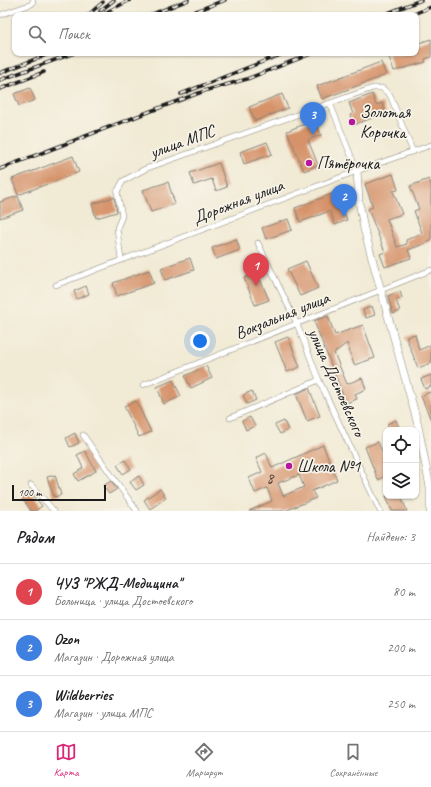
<!DOCTYPE html>
<html lang="ru">
<meta charset="utf-8">
<style>
:root{--surface:#fff;--page:#f2f2f2;--text:#202124;--muted:#757577;--line:#e0e0e0;--accent:#db2777}
body{margin:0;font-family:Caveat,sans-serif;background:var(--page);color:var(--text)}
.controls{position:absolute;right:12px;bottom:12px;display:grid;overflow:hidden;border-radius:8px;box-shadow:0 1px 3px #0004}
.controls button{width:36px;height:36px;display:grid;place-items:center;padding:0;border:0;border-bottom:1px solid var(--line);background:var(--surface);color:var(--text);font:20px sans-serif}
.scale{position:absolute;left:12px;bottom:10px;width:94px;box-sizing:border-box;padding-left:4px;border:2px solid #1c1c1c;border-top:0;font-size:11px;line-height:14px;white-space:nowrap;color:#1c1c1c;-webkit-text-stroke:3px #f7f3e8;paint-order:stroke}
.you{position:absolute;left:200px;top:341px;width:14px;height:14px;margin:-10px;border:3px solid #fff;border-radius:50%;background:#1a73e8;box-shadow:0 0 0 6px #1a73e833}
.badge{display:grid;place-items:center;width:26px;height:26px;border-radius:50%;background:var(--accent);color:#fff;font-size:13px;font-weight:700}
.pin{position:absolute;translate:-50% -33px;filter:drop-shadow(0 1px 2px #0008)}
.pin::after{content:'';position:absolute;top:21px;width:14px;height:12px;background:inherit;clip-path:polygon(0 0,100% 0,50% 100%)}
.list{margin:0;padding:0;list-style:none}
h2{display:flex;justify-content:space-between;align-items:center;height:52px;margin:0;padding:0 16px;font-size:17px}
h2 small{font-size:13px;font-weight:400;color:var(--muted)}
.list li{display:grid;grid-template-columns:26px 1fr auto;gap:12px;align-items:center;box-sizing:border-box;height:56px;padding:0 16px;border-top:1px solid var(--line)}
.list b{display:block;font-size:15px;white-space:nowrap}
.list p{margin:0;font-size:13px;white-space:nowrap;color:var(--muted)}
.list em{font-size:13px;font-style:normal;color:var(--muted)}
.icon{flex:none;width:22px;height:22px;fill:none;stroke:currentColor;stroke-width:2;stroke-linecap:round;stroke-linejoin:round}
.map{position:relative;flex:none;width:431px;height:511px;overflow:hidden}
.search{position:absolute;background:var(--surface);box-shadow:0 1px 3px #0004;left:12px;right:12px;top:12px;height:44px;display:flex;align-items:center;gap:10px;box-sizing:border-box;padding:0 14px;border-radius:8px;color:var(--muted);font-size:15px}
.sheet{height:220px;background:var(--surface)}
nav{display:flex;justify-content:space-around;align-items:center;box-sizing:border-box;height:56px;border-top:1px solid var(--line);background:var(--surface);font-size:11px;color:var(--muted)}
nav a{display:grid;justify-items:center;gap:2px}
nav .on{color:var(--accent)}
.map>svg:first-child{display:block}
.building{fill:#d6936a;fill-rule:evenodd}
.lines{fill:none;stroke-linecap:round;stroke-linejoin:round}
.street-casing{stroke:#868378;stroke-width:6}
.secondary-casing{stroke:#868378;stroke-width:8}
.street{stroke:#fff;stroke-width:5}
.secondary{stroke:#fff;stroke-width:7}
.rail-casing{stroke:#1c1c1c;stroke-width:3.5}
.rail{stroke:#f7f3e8;stroke-width:2;stroke-dasharray:6;stroke-linecap:butt}
.poi-dot{fill:#b5179e;stroke:#f7f3e8;stroke-width:1.5}
.labels{text-anchor:middle;stroke-width:3.5;stroke-linejoin:round;paint-order:stroke}
.number-label{font-size:15px;fill:#4a3a30}
.poi-label{font-size:17px;fill:#1c1c1c;stroke:#f7f3e8;text-anchor:start}
.street-label{font-size:17px;fill:#1c1c1c;stroke:#f7f3e8}
</style>
<div class="map">
<svg width="431" height="511" viewBox="0 0 431 511">
<rect width="100%" height="100%" fill="#f7f3e8"/>
<filter id="ink" filterUnits="userSpaceOnUse"><feTurbulence type="fractalNoise" baseFrequency=".025" numOctaves="2"/><feDisplacementMap in="SourceGraphic" scale="8" xChannelSelector="R" yChannelSelector="G"/><feConvolveMatrix kernelMatrix="1 2 1 2 8 2 1 2 1" color-interpolation-filters="sRGB"/></filter>
<filter id="wash" filterUnits="userSpaceOnUse"><feTurbulence type="fractalNoise" baseFrequency=".012" numOctaves="4" result="noise"/><feDisplacementMap in="SourceGraphic" scale="16" xChannelSelector="R" yChannelSelector="G"/><feGaussianBlur stdDeviation="0.9" result="paint"/><feColorMatrix in="noise" values="0 0 0 0 0 0 0 0 0 0 0 0 0 0 0 0 0 1.4 0 .05"/><feComposite in="paint" operator="in"/></filter>
<g filter="url(#wash)">
<rect width="100%" height="100%" fill="#f1ead4"/>
<g id="blocks">
<path class="building" d="M431,39V57L425,59L426,62L394,71L388,54L416,53V44Z
M381,62L386,75L322,99L317,86Z
M30,88L35,100L19,106L14,94Z
M282,94L288,108L255,121L249,107Z
M372,94L376,105L382,103L386,113L353,125L350,115L353,114L349,103Z
M315,120L321,135L308,140L318,165L304,171L287,131Z
M267,142L272,154L244,164L240,152Z
M73,156L79,172L18,195L12,179Z
M219,163L227,187L216,191L212,179L194,185L190,173Z
M393,174L398,190L393,191L402,214L387,219L397,247L407,244L406,240L422,233L414,211L419,209L410,186L429,179L431,185V241L408,250L411,258L385,267L380,254L385,252L368,209L373,207L365,184Z
M168,182L175,204L151,212L143,190Z
M337,192L347,220L335,225L330,211L300,222L295,208Z
M18,196L23,210L0,218V202Z
M114,197L117,212L96,218L92,204Z
M288,219L292,230L266,239L262,228Z
M236,239L240,250L216,259L212,248Z
M190,258L194,270L165,280L161,268Z
M306,261L318,288L300,296L287,269Z
M149,270L154,283L117,296L113,283Z
M257,272L269,300L255,305L244,278Z
M86,286L89,294L77,299L74,291Z
M400,291L402,298L396,300L400,311L393,314L388,296Z
M372,306L375,315L366,318L363,310Z
M328,316L335,335L363,325L375,358L354,365L347,343L334,353L347,384L362,378L366,389L355,394L357,399L346,403L314,321Z
M415,334L419,350L431,345V363L418,368L406,337Z
M288,337L300,367L287,372L275,342Z
M206,366L212,378L191,388L185,376Z
M431,375V386L425,389L421,379Z
M173,380L181,396L164,404L157,387Z
M309,388L320,416L307,421L296,394Z
M252,391L256,400L247,404L243,395Z
M430,392L431,395V420L421,396Z
M136,401L151,432L139,437L124,406Z
M250,417L255,426L246,430L242,421Z
M396,420L400,430H390L387,424Z
M284,421L288,430L280,434L275,425Z
M75,433L79,443L70,447L66,438Z
M378,442L386,461V476L378,480L365,447Z
M323,445L337,480L312,491L316,498L285,511H249L272,501L267,488L255,493L249,478L262,472L256,458L266,453L272,468ZM299,475L304,487L283,496L278,483Z
M85,451L96,471L78,481L74,474L83,468L77,455Z
M125,460L131,469L123,474L117,465Z
M55,475L61,495L54,497L47,477Z
M139,476L144,485L136,490L130,482Z
M111,481L117,489L109,494L103,486Z
M160,489L166,498L150,509L144,500Z
M31,492L42,506L35,511H31L22,498Z
M386,496H401L407,511H392Z"/>
</g>
</g>
<g filter="url(#ink)">
<use href="#blocks" fill-opacity="0" stroke="#868378" stroke-width="1"/>
<g class="lines">
<g class="street-casing">
<path id="street" d="M0,15L32,4L33,0
M357,171L330,103L373,88H382L390,95L413,152
M258,243L297,324L319,380L380,511
M121,260L117,228L122,216L117,192L123,181L145,169L330,103
M56,285L357,171L431,145
M143,385L431,270
M230,418L319,380
M83,435L137,511
M31,485L54,511"/>
</g>
<g class="secondary-casing">
<path id="secondary" d="M357,171L359,201L364,229L417,421L430,487V511"/>
</g>
<use href="#street" class="street"/>
<use href="#secondary" class="secondary"/>
<g class="rail-casing">
<path id="rail" d="M100,11L114,0
M88,15L103,2
M101,15L130,0
M150,15L188,0
M186,15L225,0
M383,15L421,0
M411,15L431,7
M0,73L51,53
M0,80L74,53
M0,89L44,72
M181,94L285,53
M0,169L143,114L207,90L247,79L313,53"/>
</g>
<use href="#rail" class="rail"/>
</g>
</g>
<g class="poi-dot">
<circle cx="352" cy="122" r="4"/>
<circle cx="309" cy="163" r="4"/>
<circle cx="289" cy="466" r="4"/>
</g>
<g class="labels">
<g class="number-label">
<text x="270" y="483">8</text>
</g>
<g class="poi-label">
<text x="360" y="118">Золотая<tspan x="360" dy="20">Корочка</tspan></text>
<text x="317" y="169">Пятёрочка</text>
<text x="297" y="472">Школа №1</text>
</g>
<g class="street-label">
<text transform="translate(182 141) rotate(-20)" y="6">улица МПС</text>
<text transform="translate(238 201) rotate(-21)" y="6">Дорожная улица</text>
<text transform="translate(282 315) rotate(-22)" y="6">Вокзальная улица</text>
<text transform="translate(337 382) rotate(66)" y="6">улица Достоевского</text>
</g>
</g>
</svg>
<div class="controls">
<button><svg class="icon" aria-label="locate" viewBox="0 0 24 24"><circle cx="12" cy="12" r="6"/><path d="M12 2v4M12 18v4M2 12h4M18 12h4"/></svg></button>
<button><svg class="icon" aria-label="layers" viewBox="0 0 24 24"><path d="M12 4l9 5-9 5-9-5zM3 14l9 5 9-5"/></svg></button>
</div>
<div class="scale">100 m</div>
<div class="you"></div>
<div class="pin badge" style="left:256px;top:286px;background:#e0444e">1</div>
<div class="pin badge" style="left:344px;top:217px;background:#3f7fe0">2</div>
<div class="pin badge" style="left:313px;top:135px;background:#3f7fe0">3</div>
<div class="search"><svg class="icon" aria-label="search" viewBox="0 0 24 24"><circle cx="10" cy="10" r="6"/><path d="M15 15l6 6"/></svg>Поиск</div>
</div>
<section class="sheet">
<h2>Рядом<small>Найдено: 3</small></h2>
<ul class="list">
<li><span class="badge" style="background:#e0444e">1</span><div><b>ЧУЗ &quot;РЖД-Медицина&quot;</b><p>Больница · улица Достоевского</p></div><em>80 m</em></li>
<li><span class="badge" style="background:#3f7fe0">2</span><div><b>Ozon</b><p>Магазин · Дорожная улица</p></div><em>200 m</em></li>
<li><span class="badge" style="background:#3f7fe0">3</span><div><b>Wildberries</b><p>Магазин · улица МПС</p></div><em>250 m</em></li>
</ul>
</section>
<nav>
<a class="on"><svg class="icon" aria-label="map" viewBox="0 0 24 24"><path d="M3 6l6-2 6 2 6-2v14l-6 2-6-2-6 2zM9 4v14M15 6v14"/></svg>Карта</a>
<a><svg class="icon" aria-label="directions" viewBox="0 0 24 24"><path d="M12 3l9 9-9 9-9-9zM9 14v-3h6M13 9l2 2-2 2"/></svg>Маршрут</a>
<a><svg class="icon" aria-label="saved" viewBox="0 0 24 24"><path d="M7 4h10v16l-5-4-5 4z"/></svg>Сохранённые</a>
</nav>
